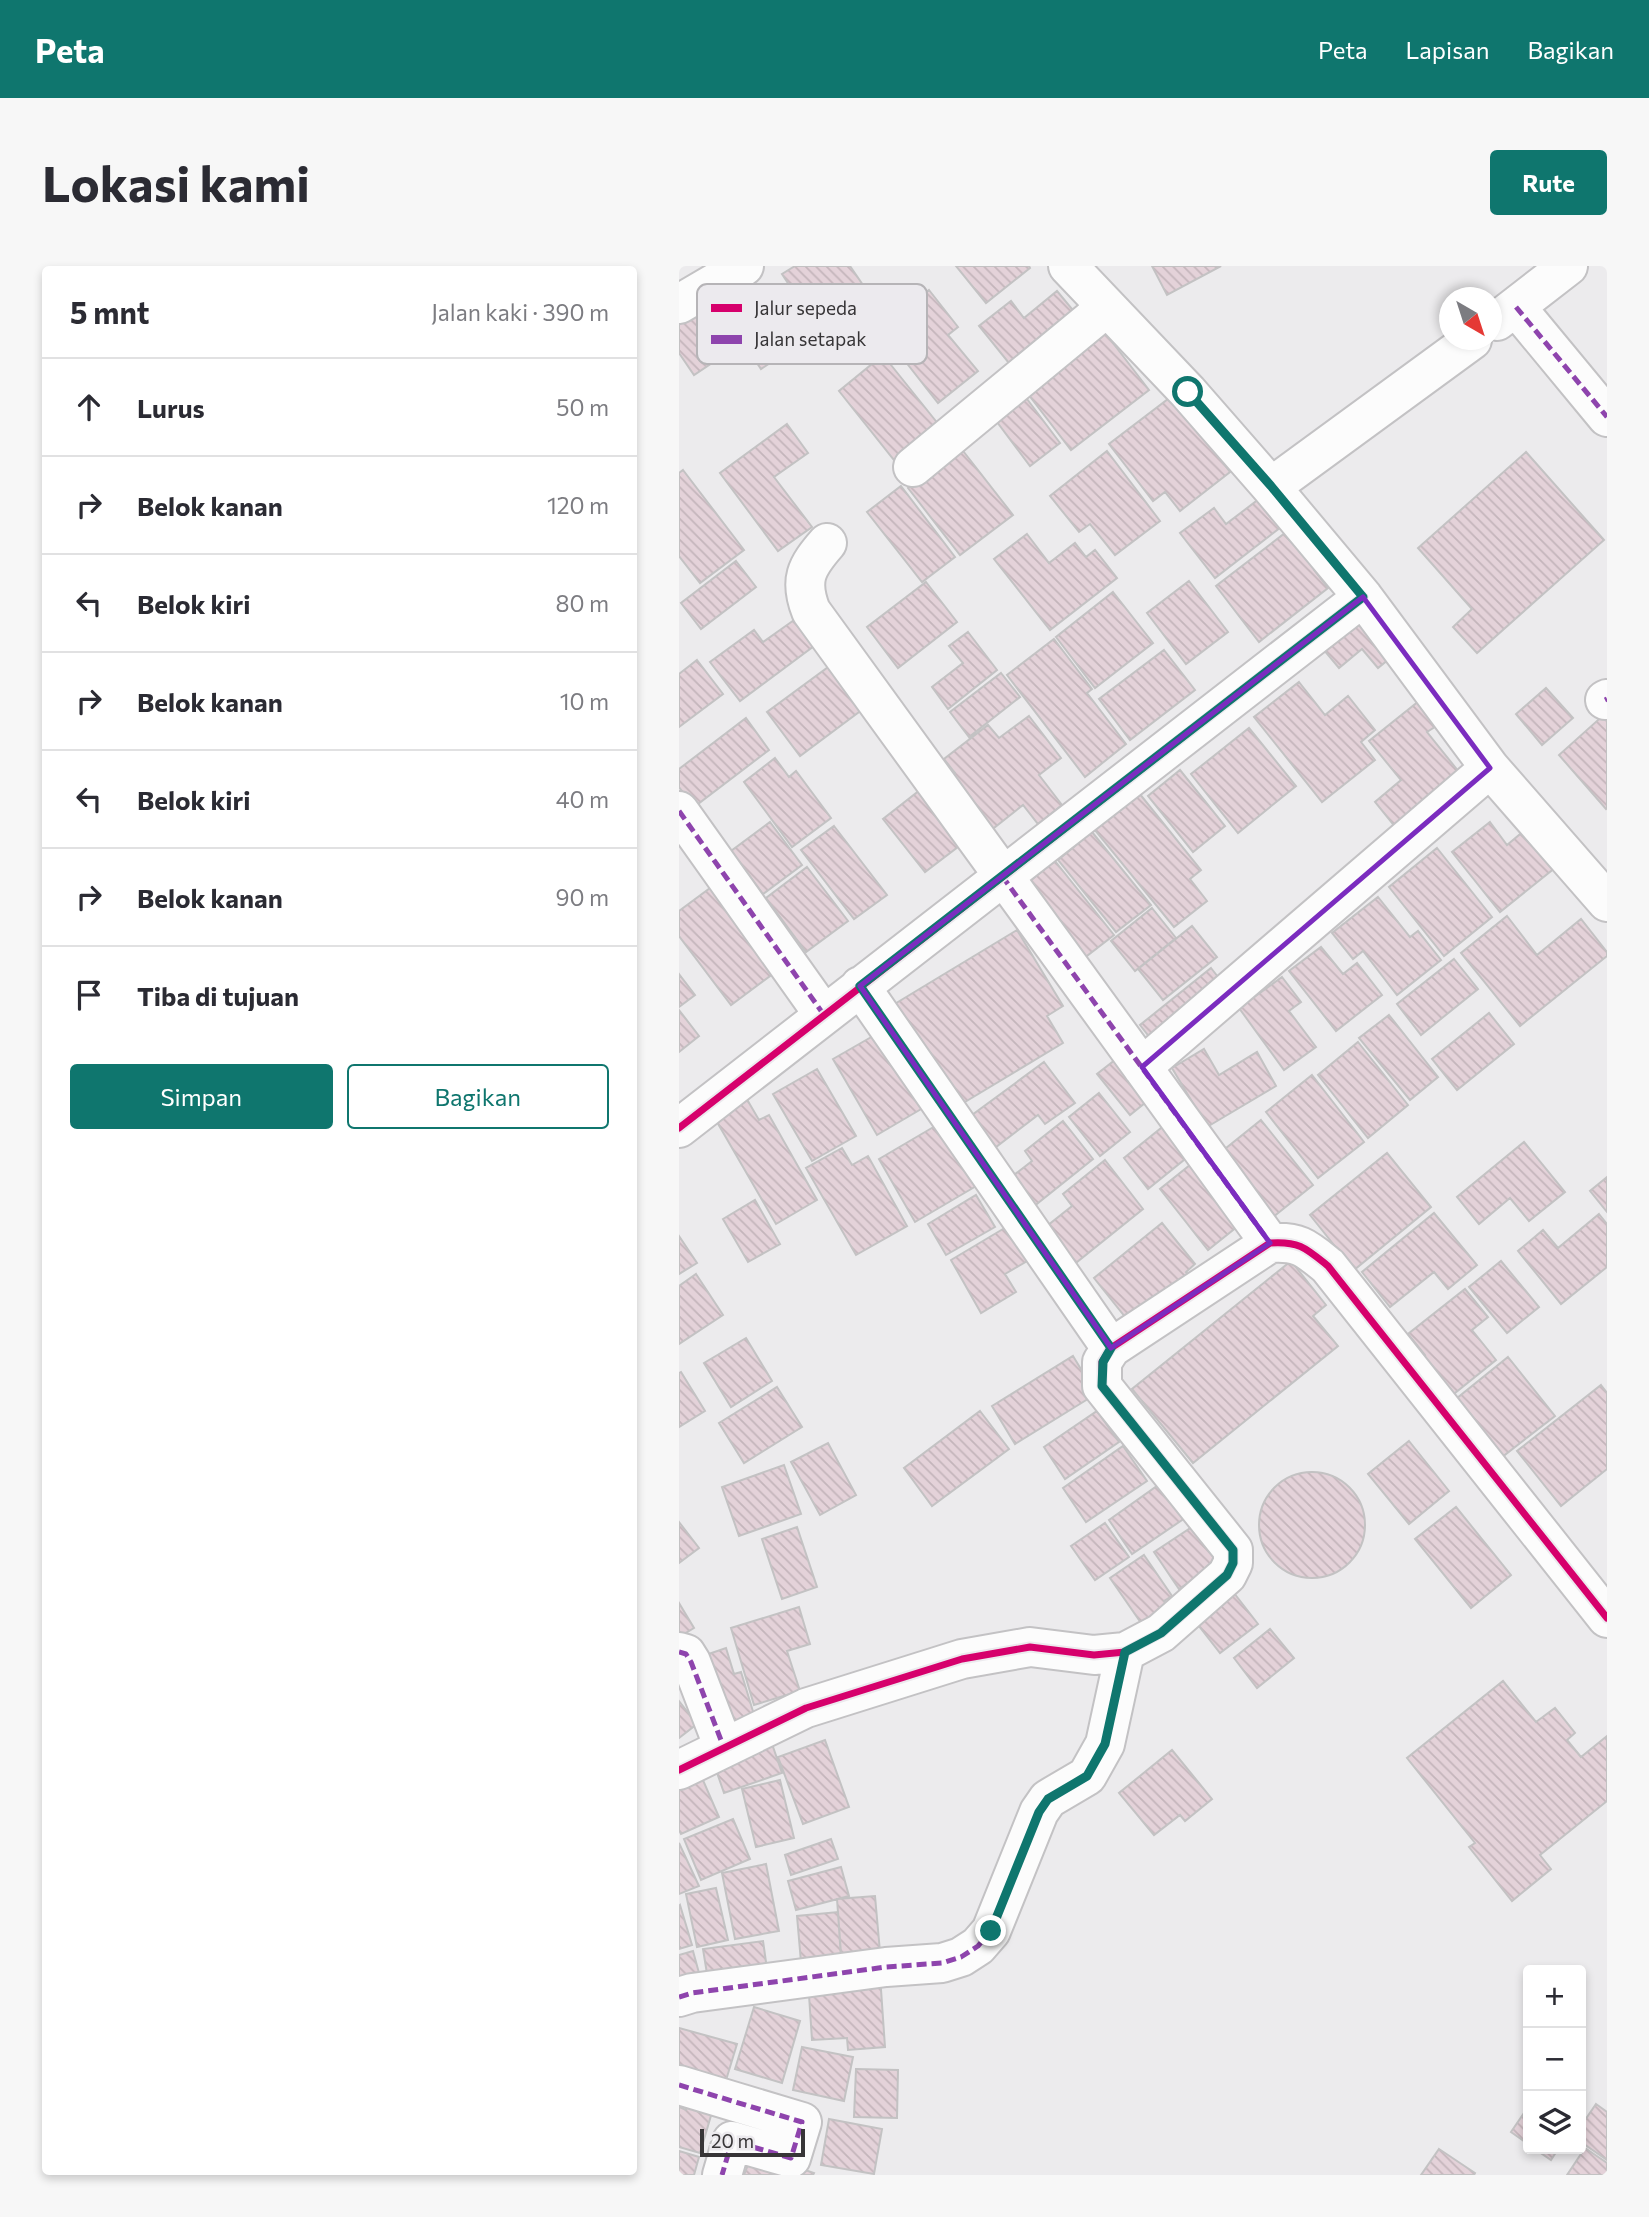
<!DOCTYPE html>
<html lang="id">
<meta charset="utf-8">
<style>
:root{--surface:#fff;--page:#f7f7f7;--text:#2b2b33;--muted:#7c7c81;--line:#e1e1e2;--accent:#0f766e}
body{margin:0;font-family:Commissioner,sans-serif;background:var(--page);color:var(--text)}
.controls{position:absolute;right:21px;bottom:21px;display:grid;overflow:hidden;border-radius:7px;box-shadow:0 4px 10px #0003}
.controls button{width:63px;height:63px;display:grid;place-items:center;padding:0;border:0;border-bottom:2px solid var(--line);background:var(--surface);color:var(--text);font:35px sans-serif}
.compass{position:absolute;left:760px;top:21px;width:63px;height:63px;border-radius:50%;background:var(--surface);box-shadow:0 4px 10px #0003;rotate:141deg}
.scale{position:absolute;left:21px;bottom:18px;width:105px;box-sizing:border-box;padding-left:7px;border:4px solid #373537;border-top:0;font-size:19px;line-height:24px;white-space:nowrap;color:#373537;-webkit-text-stroke:5px #eceaee;paint-order:stroke}
.stop{position:absolute;width:21px;height:21px;margin:-16px;border:5px solid #0f766e;border-radius:50%;background:#fff}
.stop.end{background:#0f766e;border-color:#fff;box-shadow:0 2px 7px #0008}
.list{margin:0;padding:0;list-style:none}
h2{display:flex;justify-content:space-between;align-items:center;height:91px;margin:0;padding:0 28px;font-size:30px}
h2 small{font-size:23px;font-weight:400;color:var(--muted)}
.list li{display:grid;grid-template-columns:46px 1fr auto;gap:21px;align-items:center;box-sizing:border-box;height:98px;padding:0 28px;border-top:2px solid var(--line)}
.list b{display:block;font-size:26px;white-space:nowrap}
.list em{font-size:23px;font-style:normal;color:var(--muted)}
.actions{display:flex;gap:14px;padding:21px 28px}
.actions a{flex:1;padding:16px 0;border:2px solid var(--accent);border-radius:7px;text-align:center;font-size:24px;color:var(--accent)}
.actions .main{background:var(--accent);color:#fff}
.icon{flex:none;width:38px;height:38px;fill:none;stroke:currentColor;stroke-width:2;stroke-linecap:round;stroke-linejoin:round}
.map{position:relative;flex:none;width:928px;height:1909px;overflow:hidden;border-radius:7px}
header{display:flex;align-items:center;gap:42px;box-sizing:border-box;height:98px;padding:0 35px;background:var(--accent);color:#fff}
header strong{font-size:33px}
nav{display:flex;gap:38px;margin-inline-start:auto;font-size:24px}
.intro{display:flex;align-items:center;justify-content:space-between;box-sizing:border-box;height:168px;padding:0 42px}
h1{margin:0;font-size:49px}
.button{padding:18px 32px;border-radius:7px;background:var(--accent);color:#fff;font-size:24px;font-weight:700}
main{display:flex;gap:42px;padding:0 42px}
aside{flex:1;background:var(--surface);border-radius:7px;box-shadow:0 4px 10px #0003}
.map>svg:first-child{display:block}
.building{fill:url(#building-back-hatch);stroke:#c3c2c3;stroke-width:2}
.lines{fill:none;stroke-linecap:round;stroke-linejoin:round}
.minor-casing{stroke:#c3c2c4;stroke-width:42}
.minor{stroke:#fcfcfc;stroke-width:38}
.quiet{stroke:#8e44ad;stroke-width:5;stroke-dasharray:10 5;stroke-linecap:butt}
.cycleway-casing{stroke:#eceaee;stroke-width:11}
.cycleway{stroke:#d6006c;stroke-width:7}
.route{stroke:#0f766e;stroke-width:9}
.marked{fill:none;stroke:#7b2cbf;stroke-width:5;stroke-linejoin:round}
.key{fill:#eceaee;stroke:#b6b4b7;stroke-width:2}
.key-label{font-size:19px;fill:#373537}
</style>
<header>
<strong>Peta</strong>
<nav><a>Peta</a><a>Lapisan</a><a>Bagikan</a></nav>
</header>
<div class="intro"><h1>Lokasi kami</h1><a class="button">Rute</a></div>
<main>
<aside>
<h2>5 mnt<small>Jalan kaki · 390 m</small></h2>
<ul class="list">
<li><svg class="icon" aria-label="ahead" viewBox="0 0 24 24"><path d="M12 20V5M6 11l6-6 6 6"/></svg><div><b>Lurus</b></div><em>50 m</em></li>
<li><svg class="icon" aria-label="right" viewBox="0 0 24 24"><path d="M7 20v-9h11M14 6l5 5-5 5"/></svg><div><b>Belok kanan</b></div><em>120 m</em></li>
<li><svg class="icon" aria-label="left" viewBox="0 0 24 24"><path d="M17 20v-9H6M10 6l-5 5 5 5"/></svg><div><b>Belok kiri</b></div><em>80 m</em></li>
<li><svg class="icon" aria-label="right" viewBox="0 0 24 24"><path d="M7 20v-9h11M14 6l5 5-5 5"/></svg><div><b>Belok kanan</b></div><em>10 m</em></li>
<li><svg class="icon" aria-label="left" viewBox="0 0 24 24"><path d="M17 20v-9H6M10 6l-5 5 5 5"/></svg><div><b>Belok kiri</b></div><em>40 m</em></li>
<li><svg class="icon" aria-label="right" viewBox="0 0 24 24"><path d="M7 20v-9h11M14 6l5 5-5 5"/></svg><div><b>Belok kanan</b></div><em>90 m</em></li>
<li><svg class="icon" aria-label="arrive" viewBox="0 0 24 24"><path d="M6 21V4h12l-3 4 3 4H6"/></svg><div><b>Tiba di tujuan</b></div></li>
</ul>
<div class="actions"><a class="main">Simpan</a><a>Bagikan</a></div>
</aside>
<div class="map">
<svg width="928" height="1909" viewBox="0 0 928 1909">
<defs>
<pattern id="building-back-hatch" width="6" height="6" patternUnits="userSpaceOnUse" patternTransform="scale(1.75)"><rect width="6" height="6" fill="#e4d2d9"/><path d="M-1 5l2 2M0 0l6 6M5-1l2 2" fill="none" stroke="#c4b5bb"/></pattern>
</defs>
<rect width="100%" height="100%" fill="#ecebed"/>
<path class="building" d="M116,0H171L186,22L135,57L103,8Z
M277,0H350L351,2L307,37Z
M473,0H542L488,29Z
M71,19L98,58L113,49L129,72L82,103L40,39Z
M250,24L279,61L269,69L299,105L259,137L201,63Z
M378,25L403,55L338,107L300,60L332,35L345,52Z
M17,40L48,87L15,109L0,87V52Z
M424,64L470,124L392,184L346,124Z
M204,89L260,159L215,194L160,125Z
M345,129L381,177L351,200L315,152Z
M493,130L551,206L501,245L486,226L474,235L430,178Z
M108,158L129,187L95,211L133,261L99,285L41,207Z
M281,181L334,249L281,289L229,222Z
M428,185L481,255L436,289L411,258L400,266L371,230Z
M847,186L925,274L798,387L774,361L793,343L739,282Z
M4,204L65,284L21,317L0,290V207Z
M222,220L276,291L243,316L188,246Z
M580,233L602,261L536,312L501,267L535,242L547,258Z
M606,267L620,284L628,278L643,297L635,304L649,322L580,376L537,320Z
M348,268L370,297L396,277L407,291L416,284L438,312L371,364L315,293Z
M57,295L77,321L22,363L2,337Z
M510,315L549,366L507,398L468,347Z
M247,316L278,356L219,402L188,361Z
M434,326L474,377L416,422L377,371Z
M686,340L721,384L699,402L683,383L660,402L639,377Z
M115,354L135,380L61,435L31,396L75,364L84,376Z
M289,366L318,404L269,443L253,421L284,397L270,380Z
M375,373L413,423L408,427L447,478L406,511L328,409Z
M485,384L516,424L451,474L420,433Z
M18,394L44,428L0,461V408Z
M152,399L184,443L121,490L88,446Z
M322,407L341,431L290,471L271,446Z
M620,416L646,449L669,430L696,464L682,476L696,494L643,536L575,451Z
M867,422L894,452L863,479L837,448Z
M740,435L759,459L748,466L784,511L718,563L696,536L722,514L690,475Z
M928,446V542L927,543L880,489Z
M350,450L382,492L360,509L383,539L359,558L344,539L306,569L265,515L276,507L265,493L309,459L320,472Z
M67,452L90,484L15,541L0,521V503Z
M570,462L617,520L559,567L512,508Z
M96,492L110,511L117,505L152,552L113,581L65,516Z
M501,504L546,560L514,586L469,530Z
M250,517L292,571L246,606L204,553Z
M460,527L522,604L511,613L528,635L495,661L415,563Z
M91,556L123,599L84,628L52,585Z
M811,556L828,579L852,559L882,597L821,646L773,586Z
M155,560L208,629L175,653L122,584Z
M413,566L472,639L437,666L379,594Z
M758,582L813,651L765,690L710,621Z
M376,595L435,669L400,696L341,623Z
M128,601L169,655L127,686L87,632Z
M42,614L106,699L52,739L0,670V645Z
M699,631L731,671L739,665L762,694L718,729L684,685L674,693L653,667Z
M473,642L497,672L456,705L432,675Z
M828,650L858,689L902,653L928,686V690L841,760L782,687Z
M513,660L538,691L484,734L459,703Z
M338,664L384,740L368,750L384,777L271,845L209,742Z
M642,681L664,708L678,697L703,729L657,765L610,705Z
M775,693L799,723L742,769L718,738Z
M532,702L550,725L479,782L461,759Z
M0,708L16,729L0,741Z
M603,711L622,736L610,745L637,781L605,804L560,742Z
M0,744L20,770L0,786Z
M810,747L835,778L778,824L753,793Z
M710,749L759,811L731,834L680,772Z
M201,766L244,842L198,869L154,793Z
M679,776L729,839L689,872L639,809Z
M525,783L540,809L578,786L597,820L528,861L493,802Z
M445,787L477,828L451,849L418,808Z
M365,796L396,837L366,858L359,849L317,881L293,849Z
M138,803L177,870L133,895L94,828Z
M633,809L685,876L639,912L587,846Z
M420,827L451,866L421,890L390,851Z
M66,830L80,854L90,849L138,934L97,958L34,849Z
M492,854L516,885L469,923L445,892Z
M582,854L634,919L588,956L536,891Z
M384,855L414,893L349,945L326,916L353,895L346,885Z
M263,856L299,919L236,956L200,893Z
M845,876L886,926L850,955L831,932L800,958L778,931Z
M163,882L173,899L189,890L228,960L177,989L127,902Z
M708,887L752,941L675,1004L631,949Z
M521,891L569,952L529,984L481,923Z
M426,894L464,943L393,1000L363,964L393,940L384,928Z
M928,911V946L911,925Z
M297,929L316,961L267,989L249,958Z
M76,934L101,978L69,996L44,953Z
M755,947L798,999L769,1023L755,1006L711,1041L683,1006Z
M920,948L928,958V1001L882,1038L839,985L864,964L879,982Z
M483,957L516,998L507,1006L515,1015L455,1062L415,1012Z
M329,960L350,994L326,1008L337,1026L302,1047L272,994Z
M0,970L18,997L0,1008Z
M612,995L647,1039L634,1050L659,1080L514,1197L453,1123Z
M822,995L860,1041L828,1067L790,1021Z
M17,1008L44,1049L0,1078V1020Z
M786,1023L809,1051L793,1064L817,1094L766,1135L735,1097L746,1089L729,1068Z
M67,1072L93,1115L52,1141L25,1097Z
M394,1090L417,1128L336,1178L313,1140Z
M829,1091L876,1150L818,1195L772,1137Z
M2,1106L26,1145L0,1161V1107Z
M922,1119L928,1127V1203L882,1240L838,1185Z
M98,1121L123,1161L65,1197L40,1157Z
M301,1145L330,1183L253,1240L225,1202Z
M418,1145L440,1176L386,1213L365,1181Z
M730,1175L770,1225L730,1258L689,1208Z
M149,1177L177,1229L141,1249L112,1196Z
M444,1180L468,1215L407,1256L384,1222Z
M105,1199L122,1248L60,1270L43,1221Z
M580 1259a53 53 0 1 1 106 0a53 53 0 1 1-106 0Z
M485,1215L509,1250L453,1288L430,1254Z
M777,1241L832,1309L792,1342L736,1273Z
M522,1255L547,1291L500,1323L475,1286Z
M0,1256L20,1282L0,1297Z
M426,1257L450,1291L416,1314L392,1280Z
M118,1261L138,1321L103,1333L83,1273Z
M465,1289L493,1330L485,1335L493,1346L467,1364L431,1312Z
M555,1327L579,1358L541,1387L516,1355Z
M0,1337L15,1362L0,1371Z
M120,1341L131,1378L108,1385L121,1425L75,1439L52,1362Z
M591,1363L615,1392L578,1422L555,1392Z
M47,1382L55,1408L62,1406L76,1452L40,1464L18,1392Z
M824,1415L857,1456L876,1442L896,1467L888,1474L902,1491L928,1470V1535L861,1589L872,1603L833,1635L790,1581L796,1577L728,1492Z
M0,1435L18,1458L0,1472Z
M146,1474L170,1541L124,1558L99,1491Z
M92,1475L103,1507L45,1527L34,1495Z
M493,1484L533,1533L506,1555L501,1549L475,1569L440,1527Z
M20,1505L40,1551L2,1568L0,1564V1514Z
M101,1514L115,1572L77,1581L63,1523Z
M54,1553L71,1593L22,1614L5,1573Z
M152,1573L159,1593L112,1609L106,1589Z
M0,1577L20,1620L0,1628Z
M87,1598L100,1665L56,1673L43,1607Z
M162,1601L170,1630L117,1644L109,1615Z
M37,1622L49,1674L18,1681L7,1628Z
M196,1630L202,1697L163,1701L158,1633Z
M1,1639L13,1679L0,1683V1640Z
M159,1646L162,1693L122,1696L118,1650Z
M84,1675L89,1710L30,1720L24,1683Z
M14,1685L23,1718L0,1724V1689Z
M201,1709L206,1781L169,1784L168,1772L133,1774L129,1714Z
M75,1741L121,1755L103,1817L56,1803Z
M0,1762L58,1778L44,1824L0,1811Z
M123,1781L174,1791L165,1835L114,1824Z
M177,1803L219,1804L218,1852L175,1851Z
M12,1829L36,1836L21,1887L0,1881V1841L7,1844Z
M917,1838L928,1846V1894L902,1876V1860Z
M849,1841V1878L832,1866Z
M150,1853L203,1863L195,1908L142,1899Z
M906,1882L928,1897V1909H888Z
M760,1883L796,1907L795,1909H742Z
M856,1883H879L872,1894Z
M0,1885L20,1891L15,1909H0Z
M74,1886L135,1907L134,1909H65Z"/>
<g class="lines">
<g class="minor-casing">
<path id="minor" d="M389,0L509,126L592,221L684,331L811,502L928,636
M0,38L65,0
M837,41L928,151
M818,55L889,0
M234,201L428,41
M592,221L793,74
M148,277C127,301 120,314 132,345L591,977
M926,434L928,433
M0,545L145,749
M181,720L432,1082
M463,801L811,502
M0,862L684,331
M0,1386L7,1388L12,1396L45,1482
M0,1504L127,1442L283,1393L351,1381L415,1389L446,1386L482,1367L548,1309L554,1297V1284L423,1120V1096L432,1082L591,977C620,975 627,982 649,1000L928,1352
M0,1731L13,1727L207,1701L263,1697L282,1691L299,1680L312,1665L360,1546L369,1533L408,1510L426,1478L446,1386
M0,1819L123,1856L112,1892L53,1875L43,1909"/>
</g>
<use href="#minor" class="minor"/>
<path class="quiet" d="M837,41L928,151
M926,434L928,433
M0,545L145,749
M323,610L591,977
M181,720L432,1082L430,1086
M0,1386L7,1388L12,1396L45,1482
M0,1731L13,1727L207,1701L263,1697L282,1691L299,1680L312,1665L360,1546L369,1533L408,1510L426,1478L446,1386
M0,1819L123,1856L112,1892L53,1875L43,1909"/>
<g class="cycleway-casing">
<path id="cycleway" d="M0,862L684,331
M0,1504L127,1442L283,1393L351,1381L415,1389L446,1386L482,1367L548,1309L554,1297V1284L423,1120V1096L432,1082L591,977C620,975 627,982 649,1000L928,1352"/>
</g>
<use href="#cycleway" class="cycleway"/>
</g>
<g class="lines">
<path class="route" d="M312,1665L360,1546L369,1533L408,1510L426,1478L446,1386L482,1367L548,1309L554,1297V1284L423,1120L424,1096L432,1082L181,720L684,331L592,220L509,126"/>
</g>
<path class="marked" d="M684,331L811,502L463,801L591,977L432,1082L181,720Z"/>
<rect x="18" y="18" width="230" height="80" rx="10" class="key"/>
<rect x="32" y="38" width="31" height="8" fill="#d6006c"/>
<rect x="32" y="69" width="31" height="9" fill="#8e44ad"/>
<g class="key-label">
<text x="75" y="49">Jalur sepeda</text>
<text x="75" y="80">Jalan setapak</text>
</g>
</svg>
<div class="controls">
<button>+</button>
<button>−</button>
<button><svg class="icon" aria-label="layers" viewBox="0 0 24 24"><path d="M12 4l9 5-9 5-9-5zM3 14l9 5 9-5"/></svg></button>
</div>
<svg class="compass" viewBox="-18 -18 36 36"><path d="M0-13l5 13h-10z" fill="#e53935"/><path d="M0 13l5-13h-10z" fill="#7c7c81"/></svg>
<div class="scale">20 m</div>
<div class="stop" style="left:509px;top:126px"></div>
<div class="stop end" style="left:312px;top:1665px"></div>
</div>
</main>
